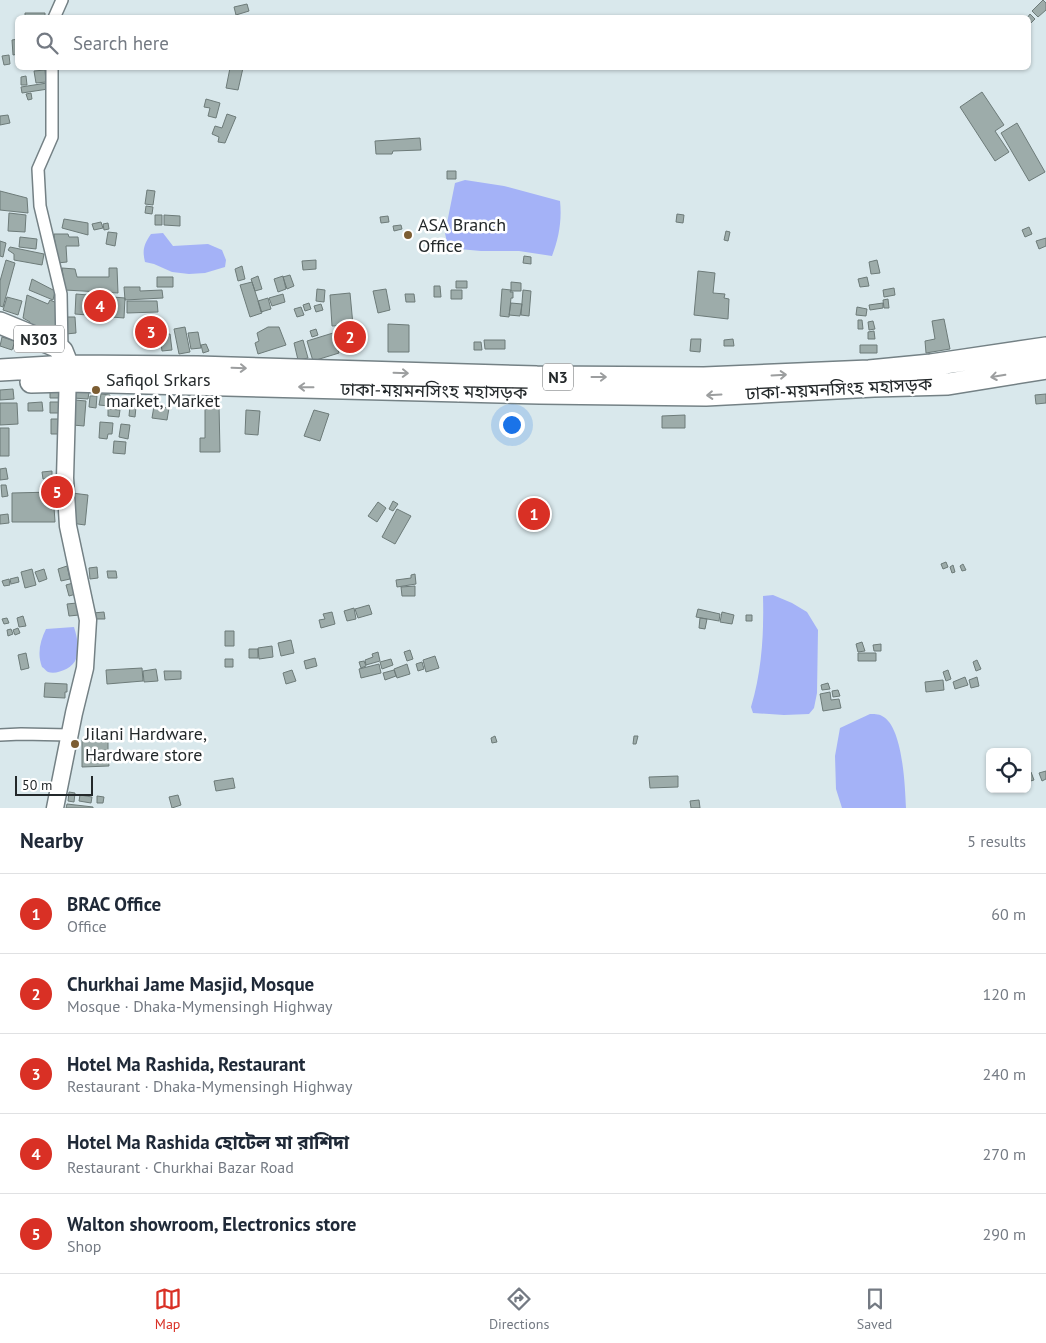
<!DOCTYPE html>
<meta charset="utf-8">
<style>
:root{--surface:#fff;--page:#f2f2f3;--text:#1f2937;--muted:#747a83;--line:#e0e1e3;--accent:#d93025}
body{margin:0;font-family:"PT Sans","Noto Sans Bengali",sans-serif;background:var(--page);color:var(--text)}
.controls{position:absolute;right:15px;bottom:15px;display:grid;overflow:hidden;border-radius:8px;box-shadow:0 1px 4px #0004}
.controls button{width:45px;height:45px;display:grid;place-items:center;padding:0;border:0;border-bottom:1px solid var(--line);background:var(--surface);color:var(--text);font:25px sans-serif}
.scale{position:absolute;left:15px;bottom:12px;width:78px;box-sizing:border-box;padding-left:5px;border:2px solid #23282a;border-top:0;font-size:14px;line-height:18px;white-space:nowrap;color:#23282a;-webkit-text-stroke:4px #fff;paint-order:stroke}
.you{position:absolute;left:511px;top:424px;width:18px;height:18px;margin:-12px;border:4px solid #fff;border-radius:50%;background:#1a73e8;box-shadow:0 0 0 8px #1a73e833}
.badge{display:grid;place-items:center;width:32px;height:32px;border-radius:50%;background:var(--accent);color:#fff;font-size:16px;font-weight:700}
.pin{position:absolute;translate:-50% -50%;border:2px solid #fff;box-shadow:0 1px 5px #0006}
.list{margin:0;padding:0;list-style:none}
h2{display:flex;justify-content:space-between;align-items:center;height:65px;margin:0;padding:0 20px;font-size:21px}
h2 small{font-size:16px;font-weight:400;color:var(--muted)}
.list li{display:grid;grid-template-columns:32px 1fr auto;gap:15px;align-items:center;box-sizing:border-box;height:80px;padding:0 20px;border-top:1px solid var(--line)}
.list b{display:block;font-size:19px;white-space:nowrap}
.list p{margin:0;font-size:16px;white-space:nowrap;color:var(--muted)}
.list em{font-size:16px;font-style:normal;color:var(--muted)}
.icon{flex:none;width:28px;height:28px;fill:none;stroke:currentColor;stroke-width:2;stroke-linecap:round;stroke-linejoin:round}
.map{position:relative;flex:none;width:1046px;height:808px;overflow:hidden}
.search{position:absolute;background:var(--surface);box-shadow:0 1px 4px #0004;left:15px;right:15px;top:15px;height:55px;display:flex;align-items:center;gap:12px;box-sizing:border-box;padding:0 18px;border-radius:8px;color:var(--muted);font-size:19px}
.sheet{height:465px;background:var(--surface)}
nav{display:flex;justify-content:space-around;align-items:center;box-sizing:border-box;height:70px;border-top:1px solid var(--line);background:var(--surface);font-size:14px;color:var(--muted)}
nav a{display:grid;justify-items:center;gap:2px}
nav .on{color:var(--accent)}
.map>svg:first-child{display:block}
.water{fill:#a4b2f7}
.building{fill:#9dacaa;stroke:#6d7b79}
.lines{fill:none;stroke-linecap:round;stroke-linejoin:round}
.street-casing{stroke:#748185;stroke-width:14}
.secondary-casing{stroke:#748185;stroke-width:19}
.highway-casing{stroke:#748185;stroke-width:24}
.street{stroke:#fff;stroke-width:11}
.secondary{stroke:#fff;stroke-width:16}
.highway{stroke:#fff;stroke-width:21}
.oneway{stroke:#9c9e9f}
.poi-dot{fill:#7c5d32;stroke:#fff;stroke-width:2}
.labels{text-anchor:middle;stroke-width:5;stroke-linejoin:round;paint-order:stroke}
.shield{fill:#fff;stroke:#65686a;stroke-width:1}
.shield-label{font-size:16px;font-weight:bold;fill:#23282a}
.poi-label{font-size:18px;fill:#23282a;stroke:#fff;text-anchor:start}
.street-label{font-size:18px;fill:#23282a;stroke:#fff}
</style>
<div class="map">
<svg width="1046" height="808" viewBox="0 0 1046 808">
<rect width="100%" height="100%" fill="#d9e8ec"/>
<path class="water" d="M465,180L504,186L560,201C562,220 559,238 552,256L519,251H481L448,248L445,233L455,183Z
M163,233L173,246L208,244L222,250L226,260L225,267L205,273L189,274L172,272L154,264L145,262C142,250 144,244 151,234Z
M773,595L792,603L807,612L818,630L817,693L814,708L809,714L784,715L753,713L751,707C762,670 764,633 763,596Z
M74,627C77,637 80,649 76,659C73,668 57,675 48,672C46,671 44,668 42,667C37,654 40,641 46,629Z
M870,714C873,714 879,714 882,716C903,726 905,787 906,808H842L836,789L835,756L840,728Z"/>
<path class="building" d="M1043,0L1046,3V10L1038,17L1032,11Z
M247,4L249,11L236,15L234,7Z
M25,13H45V18H25Z
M1030,14L1035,19L1028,26L1027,18Z
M18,39V54L13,55L12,40Z
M9,55L10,64L4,65L2,56Z
M230,68H243L238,90L226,88Z
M45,70L46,82L36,83L34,71Z
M26,76L27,85H21V77Z
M47,83L48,89L22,93L21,87Z
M982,92L1004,125L995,131L1009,152L995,161L960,107Z
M31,93L32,99L28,100L26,94Z
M206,99L220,103L216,118L208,116L210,108L204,107Z
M227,114L236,117L225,143L218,142L219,137L212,134L215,126L222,128Z
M8,115L10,123L0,125V116Z
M1017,123L1045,172L1029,181L1001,133Z
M420,138L421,150L393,151L392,154H376L375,141Z
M447,171H456V179H447Z
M147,190L155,191L153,205L145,204Z
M0,191L27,198L28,213L0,210Z
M146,206L153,207L152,214L145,213Z
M9,213L26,215L25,232L8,231Z
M677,214L684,215L683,223L676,222Z
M155,215H162V225H155Z
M164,215L180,216V226L164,225Z
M388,216L389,222L381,223L380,217Z
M64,219L88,223V235L62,228Z
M101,222L103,228L94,230L92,224Z
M108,223L109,229L104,230L103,224Z
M401,225L402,229L394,231L393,226Z
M1029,227L1032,234L1025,237L1022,230Z
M726,231L730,232L728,241L724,240Z
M108,232L117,233L115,246L106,244Z
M54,234H68L69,237H78L79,246H66L67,262L57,263Z
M20,237L37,239L36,249L19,247Z
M1046,238V246L1039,249L1036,241Z
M0,241L6,243L3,257L0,256Z
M10,247L44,254L42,265L14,260V254L8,250Z
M524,256L531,257V264L523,263Z
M6,260L15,263L3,307L0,306V281Z
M316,260V269L303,270L302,261Z
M877,260L880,273L871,274L869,262Z
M242,266L245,279L238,281L235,269Z
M62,268L75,269L77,277H109V268H117L118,293L65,290Z
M698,271L715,273L713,293L725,294L724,298L729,299L728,319L694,315Z
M290,275L294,286L287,289L283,277Z
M258,276L262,289L255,291L251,279Z
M283,276L286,289L278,292L274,279Z
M157,277H173V287H157Z
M867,277L869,286L860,287L858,279Z
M32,279L55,291L53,300L29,290Z
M456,281H467V288H456Z
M252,282L262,313L250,317L240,285Z
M511,282L521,283V291H511Z
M434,286H440L441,297H434Z
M124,287H140V291L162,290L163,298L125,300Z
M894,288L895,295L884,297L883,290Z
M317,289L325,290L324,302L316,301Z
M386,289L390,310L378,313L373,291Z
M502,289L511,290L510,292H513V298H511L509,317L500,316Z
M451,290H462V299H451Z
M523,290L531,291L529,316L521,315Z
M350,293L353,325L332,326L330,295Z
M76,294L125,298L124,318L75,314Z
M283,294L285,302L272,306L269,298Z
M405,294H414L415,302H406Z
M27,295L48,304L50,300L59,304L57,341L48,332L38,327L37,329L29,325L30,322L23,318Z
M7,297L22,301L18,315L3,310Z
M268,298L271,309L261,312L258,301Z
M888,299L889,308H884L883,300Z
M127,301H157L158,312L127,313Z
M309,303L311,309L305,311L303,305Z
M511,303L522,304L520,316L509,315Z
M883,303V308L870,310L869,305Z
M321,304L323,310L316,312L314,306Z
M301,307L304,315L297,317L294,309Z
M857,307L867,309L866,316L856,315Z
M65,317H75L76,333L66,334Z
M944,319L950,349L926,353L925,341L935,339L932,321Z
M858,320H862L863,329H858Z
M873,321L875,329L869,330L868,322Z
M388,324L409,325V352H388Z
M185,327L190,352L179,354L174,329Z
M268,327H279L286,345L258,354L255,343L259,341L257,333Z
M316,329L318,335L312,337L310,331Z
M874,331L875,339H868V332Z
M198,332L201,348L191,349L188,333Z
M333,333L339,353L313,361L307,341Z
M170,334L172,350L162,351L160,335Z
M2,337L15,341L12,350L0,346Z
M691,339H701L700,352L690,351Z
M733,339L734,346H724V340Z
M303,340L308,358L298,360L294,343Z
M484,340H505V349H485Z
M15,342L24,344L23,351L14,349Z
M474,342H481L482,350H474Z
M206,344L209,351L203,353L201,345Z
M25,345L30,346L29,352H24Z
M860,345H877V353H860Z
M74,384L89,392L88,399L73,398Z
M50,388H59V398H50Z
M13,389L14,399L0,400V390Z
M101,394L110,395L109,406L99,405Z
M1046,394V403L1036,404L1035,395Z
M90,396H97L96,408L89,407Z
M75,400L86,401L84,426L73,425Z
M42,402L43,411H28V403Z
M50,402H62L61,413H50Z
M0,403H17L18,424L0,425Z
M205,405H219L220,452H200V438H205Z
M130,406L136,407L135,417L129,416Z
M154,406L169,408L167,420L152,418Z
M108,409L120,410L119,417L108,416Z
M246,410L260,411L258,435L245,434Z
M314,410L329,414L320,441L304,436Z
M685,415V428H662V416Z
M51,419H62V434H51Z
M100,422L113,423L112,434H108L107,439L99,438Z
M121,424L130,425L128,439L119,437Z
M0,428H9V456H0Z
M114,441L126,442L125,454L113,453Z
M6,468L8,479L0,480V469Z
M52,471V479H43L42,472Z
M1,485H6L8,496L2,497Z
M53,492L55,522H12V493Z
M72,493L88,495L85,525L71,523Z
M393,501L398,504L393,511L389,509Z
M378,502L386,508L377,522L368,516Z
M397,509L411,516L395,544L382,537Z
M8,514L9,523L0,524V515Z
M946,562L948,567L943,569L941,564Z
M963,564L966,570L962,571L960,566Z
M953,565L955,572L952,573L950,567Z
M67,566L70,579L61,581L58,569Z
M97,567L98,578L90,579L89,568Z
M32,569L36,585L25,588L21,572Z
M44,569L47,579L39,582L35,572Z
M107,571H116L117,578H108Z
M415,574L416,584L397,587L396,580L411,578V575Z
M18,577L19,582L11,584L10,579Z
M9,579L10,585L4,586L2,581Z
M73,583L76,594L69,596L66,585Z
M415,586V596H402L401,587Z
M77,603L79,615L69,616L67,604Z
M369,605L372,614L358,618L355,609Z
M354,608L356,619L347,621L344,611Z
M698,609L720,614L719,621L696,617Z
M104,612L105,619H94L93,613Z
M332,612L335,624L321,628L319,620L325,619L323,614Z
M722,612L734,615L732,624L720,622Z
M746,615H752V621H746Z
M23,616L26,626L19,627L17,618Z
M7,618L9,623L4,624L2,619Z
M700,618L707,619L705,629L699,628Z
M18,628L20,633L15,635L13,630Z
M11,629L13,634L8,636L7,630Z
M225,631H234V646H225Z
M291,640L294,653L281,656L278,643Z
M862,642L865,651L858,652L856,644Z
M881,644V651H874L873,645Z
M272,646L273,657L259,659L258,648Z
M249,649H258V658H249Z
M410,650L413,659L407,661L404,652Z
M378,652L380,661L366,665L365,660L373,657L372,654Z
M26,653L29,668L21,670L18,655Z
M858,653H876V661H858Z
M435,656L439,668L426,672L423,660Z
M315,658L317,666L306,669L304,661Z
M225,659H233V667H225Z
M391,659L393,665L382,669L380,662Z
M977,660L981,669L976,671L973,662Z
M364,661L366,666L361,668L359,662Z
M422,662L424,669L418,671L416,664Z
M379,664L381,673L361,678L359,669Z
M407,664L410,674L397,678L394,669Z
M142,668L143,681L107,684L106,670Z
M156,669L158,681L144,682L143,671Z
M292,670L296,681L286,684L283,673Z
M394,670L396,676L385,680L383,673Z
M948,670L951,679L946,681L943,672Z
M164,671H181V679L165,680Z
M965,677L968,685L955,689L953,682Z
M977,677L979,686L971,688L969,680Z
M943,680L944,690L926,692L925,682Z
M45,683L67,684V692H65V698L44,697Z
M828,683L830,689L822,690L821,685Z
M838,690L840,696L833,697L832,691Z
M830,692L831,700L839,699L841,708L823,711L820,694Z
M495,736L497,742L492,743L491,738Z
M634,736H638L636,744H633Z
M82,740H108V750L94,751V756H108L109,766L82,767Z
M1046,771V779L1042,781L1039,773Z
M1031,772L1034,780L1027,782V773Z
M678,776V787L650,788L649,777Z
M233,778L235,788L216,791L214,781Z
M69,792L75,793L74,802L68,801Z
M80,795L92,797L91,803L79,801Z
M178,795L181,805L172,808L169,797Z
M97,796L104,797L103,803H97Z
M699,800L700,808H691L690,801Z
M67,804L93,807V808H66Z"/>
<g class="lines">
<g class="street-casing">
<path id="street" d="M54,18L62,0
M52,68V137L38,169L40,206L61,294L62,351
M0,735L21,734L69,735"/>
</g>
<g class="secondary-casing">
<path id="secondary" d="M55,808L74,713L85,668L88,620L68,526L65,478L68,371"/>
</g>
<g class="highway-casing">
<path id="highway" d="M0,323L56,346L62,351L68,366
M0,370L68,366L198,367L537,377L704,378L869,371L931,365L1046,348
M31,382L69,381L540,393L706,395L874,386L948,384L1046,368"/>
</g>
<use href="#street" class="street"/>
<use href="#secondary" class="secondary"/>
<use href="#highway" class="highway"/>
</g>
<defs><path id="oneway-shaft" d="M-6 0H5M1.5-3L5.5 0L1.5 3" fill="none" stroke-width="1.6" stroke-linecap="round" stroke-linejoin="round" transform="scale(1.25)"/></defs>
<g class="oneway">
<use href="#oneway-shaft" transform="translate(239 368) rotate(2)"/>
<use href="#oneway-shaft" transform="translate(401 373) rotate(2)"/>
<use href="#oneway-shaft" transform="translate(779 375) rotate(-3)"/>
<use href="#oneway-shaft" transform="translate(998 376) rotate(171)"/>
<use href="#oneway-shaft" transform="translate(599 377)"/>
<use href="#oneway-shaft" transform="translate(306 387) rotate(-179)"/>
<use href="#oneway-shaft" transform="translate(714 395) rotate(177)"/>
</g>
<g class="poi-dot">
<circle cx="408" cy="235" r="5"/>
<circle cx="96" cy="390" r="5"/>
<circle cx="75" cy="744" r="5"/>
</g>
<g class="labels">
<g class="shield">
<rect x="14" y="325.5" width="50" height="27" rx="4"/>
<rect x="543" y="363.5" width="30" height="27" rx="4"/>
</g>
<g class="shield-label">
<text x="39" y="345">N303</text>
<text x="558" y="383">N3</text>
</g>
<g class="poi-label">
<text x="418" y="231">ASA Branch<tspan x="418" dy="21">Office</tspan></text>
<text x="106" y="386">Safiqol Srkars<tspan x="106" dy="21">market, Market</tspan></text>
<text x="85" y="740">Jilani Hardware,<tspan x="85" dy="21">Hardware store</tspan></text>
</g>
<g class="street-label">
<text transform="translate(839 389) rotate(-3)" y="6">ঢাকা-ময়মনসিংহ মহাসড়ক</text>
<text transform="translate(434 391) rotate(1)" y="6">ঢাকা-ময়মনসিংহ মহাসড়ক</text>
</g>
</g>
</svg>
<div class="controls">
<button><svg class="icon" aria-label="locate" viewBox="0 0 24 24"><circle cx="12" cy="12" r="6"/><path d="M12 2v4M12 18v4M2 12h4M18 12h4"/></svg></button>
</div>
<div class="scale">50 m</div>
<div class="you"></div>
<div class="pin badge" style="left:534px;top:514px">1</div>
<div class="pin badge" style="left:350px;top:337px">2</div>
<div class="pin badge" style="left:151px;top:332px">3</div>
<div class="pin badge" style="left:100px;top:306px">4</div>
<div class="pin badge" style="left:57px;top:492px">5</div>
<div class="search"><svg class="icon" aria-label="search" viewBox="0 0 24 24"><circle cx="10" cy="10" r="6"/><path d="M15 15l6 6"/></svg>Search here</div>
</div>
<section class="sheet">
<h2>Nearby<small>5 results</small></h2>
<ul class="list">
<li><span class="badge">1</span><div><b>BRAC Office</b><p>Office</p></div><em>60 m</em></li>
<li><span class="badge">2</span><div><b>Churkhai Jame Masjid, Mosque</b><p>Mosque · Dhaka-Mymensingh Highway</p></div><em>120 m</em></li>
<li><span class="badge">3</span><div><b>Hotel Ma Rashida, Restaurant</b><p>Restaurant · Dhaka-Mymensingh Highway</p></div><em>240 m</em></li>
<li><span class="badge">4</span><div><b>Hotel Ma Rashida হোটেল মা রাশিদা</b><p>Restaurant · Churkhai Bazar Road</p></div><em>270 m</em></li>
<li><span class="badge">5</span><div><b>Walton showroom, Electronics store</b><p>Shop</p></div><em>290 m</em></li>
</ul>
</section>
<nav>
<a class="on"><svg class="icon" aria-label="map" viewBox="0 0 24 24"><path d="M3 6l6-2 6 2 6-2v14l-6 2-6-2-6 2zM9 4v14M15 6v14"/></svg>Map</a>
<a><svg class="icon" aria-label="directions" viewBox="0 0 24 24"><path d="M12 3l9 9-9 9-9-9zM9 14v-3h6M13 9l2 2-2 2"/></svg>Directions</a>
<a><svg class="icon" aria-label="saved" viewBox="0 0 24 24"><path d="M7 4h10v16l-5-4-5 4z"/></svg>Saved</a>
</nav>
